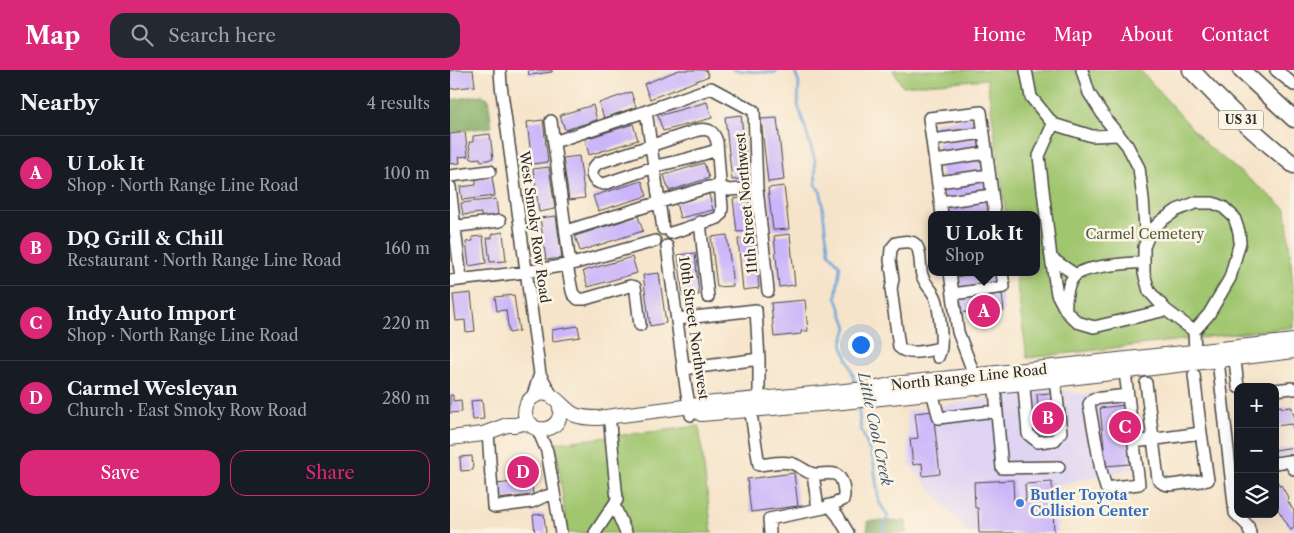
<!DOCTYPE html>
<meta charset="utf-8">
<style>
:root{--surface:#171b24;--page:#242831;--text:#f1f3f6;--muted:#9ea1a6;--line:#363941;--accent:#db2777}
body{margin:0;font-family:"Libre Caslon Text",serif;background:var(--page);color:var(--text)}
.controls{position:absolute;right:15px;bottom:15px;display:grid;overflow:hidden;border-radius:10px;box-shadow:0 5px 20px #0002}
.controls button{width:45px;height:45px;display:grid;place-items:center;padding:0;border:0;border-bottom:1px solid var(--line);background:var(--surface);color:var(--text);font:25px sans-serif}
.you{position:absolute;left:410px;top:274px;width:18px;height:18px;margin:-12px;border:4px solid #fff;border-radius:50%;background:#1a73e8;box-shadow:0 0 0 8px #1a73e833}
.badge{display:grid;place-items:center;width:32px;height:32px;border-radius:50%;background:var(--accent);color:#fff;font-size:16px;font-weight:700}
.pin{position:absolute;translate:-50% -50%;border:2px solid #fff;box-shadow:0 1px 5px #0006}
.popup{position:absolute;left:478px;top:141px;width:112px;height:65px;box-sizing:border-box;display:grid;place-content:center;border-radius:10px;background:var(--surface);filter:drop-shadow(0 1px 4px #0005);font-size:16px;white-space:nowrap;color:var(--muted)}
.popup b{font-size:19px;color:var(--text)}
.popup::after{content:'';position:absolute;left:50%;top:100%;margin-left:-10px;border:10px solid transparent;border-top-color:var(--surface)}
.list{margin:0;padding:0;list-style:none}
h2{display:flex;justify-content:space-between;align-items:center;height:65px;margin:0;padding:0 20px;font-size:21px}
h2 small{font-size:16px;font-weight:400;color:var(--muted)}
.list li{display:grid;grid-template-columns:32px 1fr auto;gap:15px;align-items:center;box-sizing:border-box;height:75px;padding:0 20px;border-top:1px solid var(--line)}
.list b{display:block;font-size:19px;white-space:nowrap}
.list p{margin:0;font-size:16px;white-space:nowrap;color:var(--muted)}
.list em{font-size:16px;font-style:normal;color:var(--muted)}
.actions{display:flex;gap:10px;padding:15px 20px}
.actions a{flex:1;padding:11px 0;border:1px solid var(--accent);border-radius:15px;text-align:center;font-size:18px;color:var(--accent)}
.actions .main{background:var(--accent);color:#fff}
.icon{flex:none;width:28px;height:28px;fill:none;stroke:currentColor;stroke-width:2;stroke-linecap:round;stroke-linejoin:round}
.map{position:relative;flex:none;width:844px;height:463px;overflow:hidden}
header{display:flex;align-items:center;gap:30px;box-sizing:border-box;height:70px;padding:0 25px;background:var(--accent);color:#fff}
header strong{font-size:24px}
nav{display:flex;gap:28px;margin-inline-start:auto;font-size:18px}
.search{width:350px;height:45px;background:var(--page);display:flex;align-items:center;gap:12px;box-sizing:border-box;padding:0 18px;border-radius:15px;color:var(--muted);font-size:19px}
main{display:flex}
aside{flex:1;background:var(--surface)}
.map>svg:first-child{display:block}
.built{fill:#e0d4f4}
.green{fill:#a0c670;stroke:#66784e}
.forest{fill:#80ab62;stroke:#566b46}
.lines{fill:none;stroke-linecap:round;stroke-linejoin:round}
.stream{stroke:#68a3d9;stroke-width:2.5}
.building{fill:#cbb5fa}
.minor-casing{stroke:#494743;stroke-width:14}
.major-casing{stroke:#494743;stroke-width:16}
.highway-casing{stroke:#494743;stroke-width:19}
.minor{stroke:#fff;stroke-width:11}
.major{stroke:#fff;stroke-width:14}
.highway{stroke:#fff;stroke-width:16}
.shop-dot{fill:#3f7fe0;stroke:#fcf5e5;stroke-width:2}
.labels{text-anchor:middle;stroke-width:5;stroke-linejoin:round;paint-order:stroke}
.shield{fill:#fcf5e5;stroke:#6a6863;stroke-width:1}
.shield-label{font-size:12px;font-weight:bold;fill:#2b2b2b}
.street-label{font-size:14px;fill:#2b2b2b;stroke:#fcf5e5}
.park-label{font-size:14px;fill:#4e5a40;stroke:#fcf5e5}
.shop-label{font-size:14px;font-weight:bold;fill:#366cbe;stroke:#fcf5e5;text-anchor:start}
.water-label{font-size:15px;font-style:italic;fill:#435b71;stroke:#fcf5e5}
</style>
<header>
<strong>Map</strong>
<div class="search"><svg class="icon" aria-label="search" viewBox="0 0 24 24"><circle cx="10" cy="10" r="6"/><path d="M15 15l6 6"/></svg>Search here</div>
<nav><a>Home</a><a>Map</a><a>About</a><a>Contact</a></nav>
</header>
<main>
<aside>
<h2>Nearby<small>4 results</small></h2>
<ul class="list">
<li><span class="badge">A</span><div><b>U Lok It</b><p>Shop · North Range Line Road</p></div><em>100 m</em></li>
<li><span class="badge">B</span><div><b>DQ Grill &amp; Chill</b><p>Restaurant · North Range Line Road</p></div><em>160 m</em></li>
<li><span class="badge">C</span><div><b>Indy Auto Import</b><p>Shop · North Range Line Road</p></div><em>220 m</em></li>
<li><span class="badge">D</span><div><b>Carmel Wesleyan</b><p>Church · East Smoky Row Road</p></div><em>280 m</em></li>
</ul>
<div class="actions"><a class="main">Save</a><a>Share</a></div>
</aside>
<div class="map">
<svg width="844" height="463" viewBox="0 0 844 463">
<rect width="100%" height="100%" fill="#fcf5e5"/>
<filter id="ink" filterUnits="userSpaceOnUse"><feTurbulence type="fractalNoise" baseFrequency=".02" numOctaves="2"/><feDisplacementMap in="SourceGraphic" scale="10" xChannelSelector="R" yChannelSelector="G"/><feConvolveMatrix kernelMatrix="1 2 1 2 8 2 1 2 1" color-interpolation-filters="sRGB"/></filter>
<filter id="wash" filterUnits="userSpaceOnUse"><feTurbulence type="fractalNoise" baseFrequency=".0096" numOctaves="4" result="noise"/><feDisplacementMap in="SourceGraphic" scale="20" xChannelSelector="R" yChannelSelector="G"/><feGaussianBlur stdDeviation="1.12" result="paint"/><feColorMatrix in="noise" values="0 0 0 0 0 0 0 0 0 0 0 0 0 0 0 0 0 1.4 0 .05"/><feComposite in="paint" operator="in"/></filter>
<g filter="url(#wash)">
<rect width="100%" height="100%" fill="#f6e4ca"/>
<path class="built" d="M603,319L678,332L684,398L607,415L608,463H518L459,394L457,341Z"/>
<path class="green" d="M443,0H690L758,76L836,139L844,227V257L577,288L565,202H586V145H556L537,9L452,16Z
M249,356L262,463H117L106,373Z"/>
<path class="forest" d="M32,25L38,28L42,57L0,62V30Z
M418,451H456L457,463H417Z"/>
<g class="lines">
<path class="stream" d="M283,0L324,3L327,0
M344,0L349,13L348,35L365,90L366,115L371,123L375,157L379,183L390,196L386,227L397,257L392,274L403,305L405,316
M408,336L411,359L423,389L429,432L438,446L431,463"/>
</g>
<g id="blocks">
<path class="building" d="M6,0H23L25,16L0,19V1Z
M78,0H102V2L79,5Z
M229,0H256L259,6L200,29L194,14Z
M181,22L186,37L154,48L149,33Z
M257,32L262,48L213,61L208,46Z
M143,35L147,50L115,60L110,45Z
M291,45L298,108L282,110L275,47Z
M528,47L530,60L486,65L484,53Z
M327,48L334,110L318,112L311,49Z
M93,50L98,92L82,94L77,52Z
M183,54L188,70L139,85L135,69Z
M15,62L18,86L9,87L10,93L0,94V64Z
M40,64L43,89L31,91L30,88L21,89L19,72H23V66Z
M530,68L532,81L489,86L487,73Z
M129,86L135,128L119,130L113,88Z
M533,89L535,102L492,107L491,95Z
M254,93L259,108L219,121L214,105Z
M99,97L105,139L89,142L83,99Z
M42,107L45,126L12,130L10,117L26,115V109Z
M536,110L538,122L494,128L492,115Z
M192,111L197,126L148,141L143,126Z
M334,116L339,159L323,160L318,118Z
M259,124L263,140L230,148L226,133Z
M299,127L303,161L287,162L283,129Z
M46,129L48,145L31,147V143L13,145L11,133Z
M539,131L541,145H496L495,137Z
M106,146L112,188L96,190L90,148Z
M188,146L193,161L130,181L125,166Z
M53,162L56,191L40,192L37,168H42V164Z
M340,164L345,215L329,217L324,166Z
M277,165L283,216L267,217L261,167Z
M33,166L36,193L19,196L16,172L23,171L22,167Z
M304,167L309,218L293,220L288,169Z
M245,183L249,225L233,227L228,185Z
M182,187L187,203L138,217L133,201Z
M539,202H548L550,214L506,219L505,207Z
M209,203L216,253L200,256L193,205Z
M21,223L25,261L16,262L15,250L6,251L3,225Z
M552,224L554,241L529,244L528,241L509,243L507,229Z
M64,225L69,261L59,263L56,240L47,241L45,227Z
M355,230L358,261H351V264L324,267L321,233Z
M128,256L130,267L103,271L102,260Z
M601,323V328L604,327L608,360L590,362L587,324Z
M0,325H3V331L11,330L12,342L0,343Z
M32,330L34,349L23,350L21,331Z
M674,335L680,394L656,396L650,338Z
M831,336L832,338L842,337L843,344H844V359H843L842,354L825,356L826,337Z
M483,341L490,404L473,406L472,393L463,395L460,369L468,368L465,343Z
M844,377V385L825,388V380Z
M22,386L23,400L11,401L10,387Z
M80,390L83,425L47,429L46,414L65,412L63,392Z
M344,403L348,436L301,442L297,409Z
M825,408L830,416L831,415L839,429L837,430L844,441V458L841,460L825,435L827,434L825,431Z
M563,410L564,431L576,430L575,414L602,412L604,463H529L528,438H525L524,412Z
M94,444L96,463H85L83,445Z"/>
</g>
</g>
<g filter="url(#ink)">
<use href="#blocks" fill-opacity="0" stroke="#494743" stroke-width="1"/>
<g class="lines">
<g class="minor-casing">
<path id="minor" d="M50,0L51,15L90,304L102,326
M576,0L581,27L603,54L589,86L601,188L607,224L616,241
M632,0L639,23L657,51L677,75L689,98L693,129L696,172
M826,0L844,15
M196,41L213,159
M101,51L120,195
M603,54L642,66L669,65
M482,70L534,63
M104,72L191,43L261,18L304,41L307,118L318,221
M485,91L536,83
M0,106L40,101
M488,112L539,105
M0,117L11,209
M490,132L542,125
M492,145L479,48L531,42L545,145
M250,152L258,227
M0,157L50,151
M116,161L259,117H270L279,120L307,118
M221,163L268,148L271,144L272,138L267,72C264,61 259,58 248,60L148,93C138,101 141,112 154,114L210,95L237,89L267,80
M217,176L236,318L241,345
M601,188L626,205
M694,192C676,194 642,195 627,204C617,211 615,230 616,241L627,252L644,257L716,240
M117,195L122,221L123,224L128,229H135L180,216L185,217L186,222L190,255
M500,202L508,262L522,299L526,313
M0,211L75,202L122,194L205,171
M503,224L554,217L552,202
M227,249L306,240L309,289V337
M744,261L716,240L699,221L694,203V177L700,162L711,151L727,140L745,133H763L773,137L784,147L789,162L790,172L780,208L759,244L744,261L745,283
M767,281L785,443L798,456L800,463
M784,281L788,317
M488,287C490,283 491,280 491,276C492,266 489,237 486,229C483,220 474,214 472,205C469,196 472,181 465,174C460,170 452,172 446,173L441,179L440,190L443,209L441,219L449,277C459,287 478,280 491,278
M674,294L689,414L656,418L651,400L639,334L643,329L677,325
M234,299L309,289
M573,305L578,364L588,372L605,370L611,362L605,309
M544,308L547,343
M696,313L708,409C712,414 714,415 721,415L758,410L751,363
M825,320L842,318L844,319
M482,322L489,348L536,342L547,343L552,398L609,397
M82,328L90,304
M299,331L309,395C319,394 331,391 340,393C348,394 356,403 364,404C377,405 389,398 393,415C394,420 395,425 393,430L374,438L319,449L320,463
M87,358L97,381L111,463
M38,362L43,436L45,437L82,432L93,427L104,424
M684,372L751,363L744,305
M825,393L839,391L844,399
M363,404L368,439
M164,435L176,463
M379,435L388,446L398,463
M145,463L167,430L160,354"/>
</g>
<g class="major-casing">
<path id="major" d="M109,333C118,362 79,369 75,344C75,337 77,331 83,327C101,314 111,339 125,345C133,348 140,348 148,348L265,333L427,318L445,314L844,271
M251,344L393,332L611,309L844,281
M0,368L33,364L57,355H65L73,353L81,354"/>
</g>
<g class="highway-casing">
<path id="highway" d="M741,0C773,34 807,66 844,95
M791,0L844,49"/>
</g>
<use href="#minor" class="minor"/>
<use href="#major" class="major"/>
<use href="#highway" class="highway"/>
</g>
</g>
<circle class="shop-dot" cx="570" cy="433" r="5"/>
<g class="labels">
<rect class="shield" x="768.5" y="40.5" width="45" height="19" rx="4"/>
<g class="shield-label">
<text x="791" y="54">US 31</text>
</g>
<g class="street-label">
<text transform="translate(296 133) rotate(-95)" y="5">11th Street Northwest</text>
<text transform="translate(85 157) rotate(82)" y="5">West Smoky Row Road</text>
<text transform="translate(244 258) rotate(82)" y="5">10th Street Northwest</text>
<text transform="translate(519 307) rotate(-6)" y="5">North Range Line Road</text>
</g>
<g class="park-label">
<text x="695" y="169">Carmel Cemetery</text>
</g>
<g class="shop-label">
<text x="580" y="430">Butler Toyota<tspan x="580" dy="16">Collision Center</tspan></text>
</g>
<g class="water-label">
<text transform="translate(425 359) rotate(78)" y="5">Little Cool Creek</text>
</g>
</g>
</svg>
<div class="controls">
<button>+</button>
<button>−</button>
<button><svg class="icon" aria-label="layers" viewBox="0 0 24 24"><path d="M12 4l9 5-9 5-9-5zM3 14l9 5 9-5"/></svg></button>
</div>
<div class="you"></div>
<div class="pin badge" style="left:534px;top:241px">A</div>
<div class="popup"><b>U Lok It</b>Shop</div>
<div class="pin badge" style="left:598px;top:348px">B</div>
<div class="pin badge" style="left:675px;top:357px">C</div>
<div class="pin badge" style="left:73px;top:402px">D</div>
</div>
</main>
